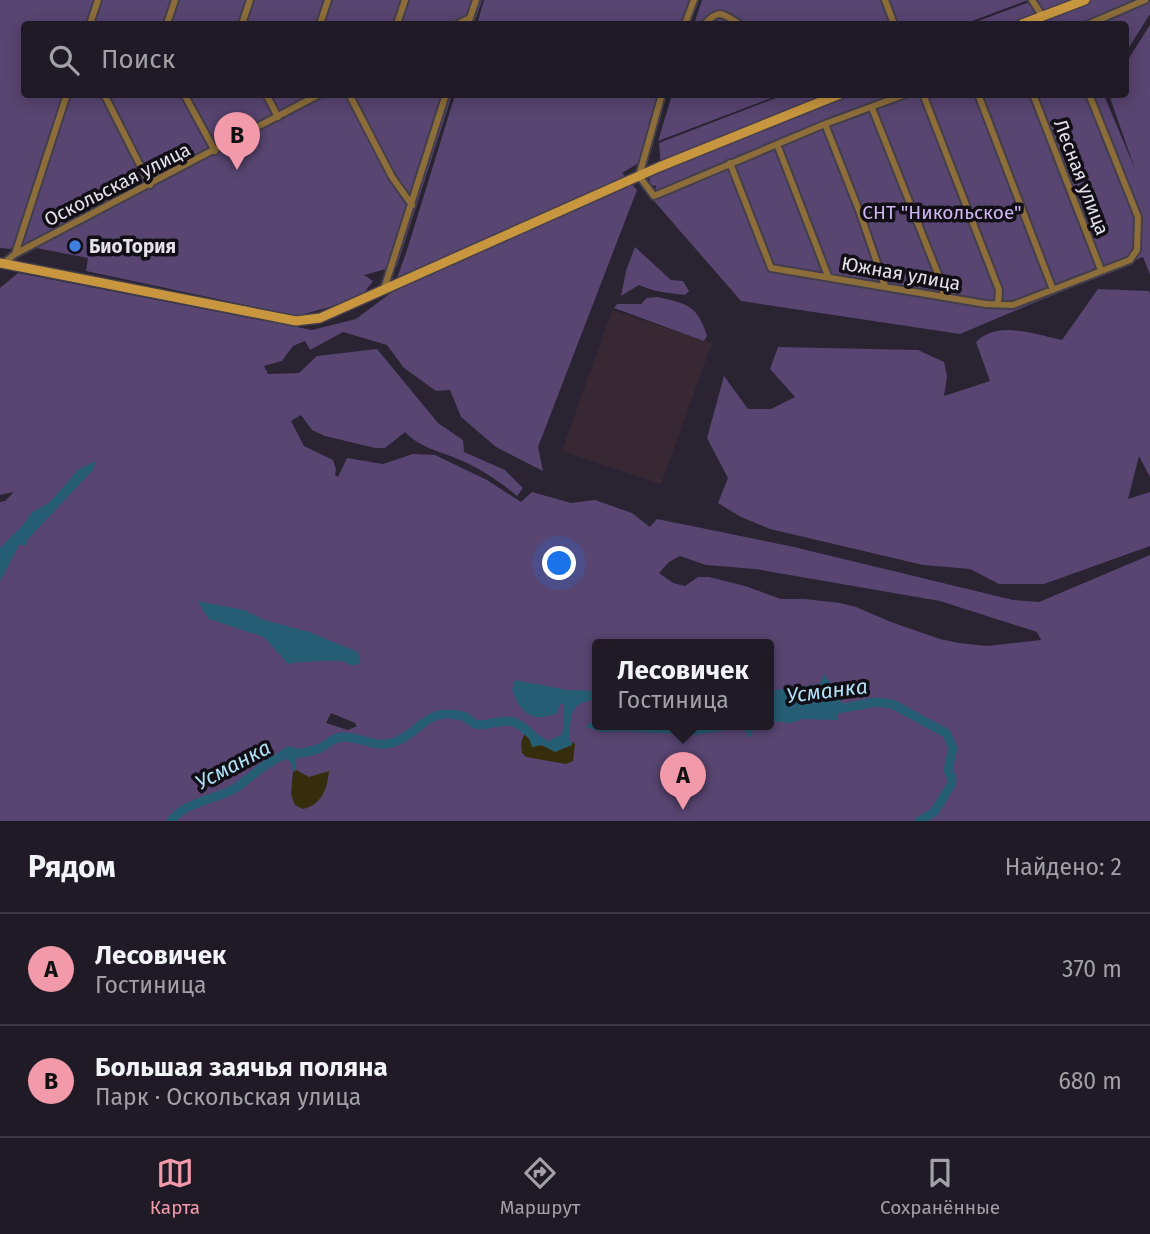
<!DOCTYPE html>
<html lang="ru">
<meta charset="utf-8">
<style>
:root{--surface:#1f1a26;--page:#27232e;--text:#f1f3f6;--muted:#a1a1a7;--line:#3c3843;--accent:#f39aaa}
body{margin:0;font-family:"Fira Sans",sans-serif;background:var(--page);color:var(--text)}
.you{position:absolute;left:560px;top:564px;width:24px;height:24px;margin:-18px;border:5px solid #fff;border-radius:50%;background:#1a73e8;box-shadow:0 0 0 10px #1a73e833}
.badge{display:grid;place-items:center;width:46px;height:46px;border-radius:50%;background:var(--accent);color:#111;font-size:23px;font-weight:700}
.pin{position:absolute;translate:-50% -58px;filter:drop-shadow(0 2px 4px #0008)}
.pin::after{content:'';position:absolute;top:37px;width:24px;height:21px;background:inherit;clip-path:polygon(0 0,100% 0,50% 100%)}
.popup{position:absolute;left:592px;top:639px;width:182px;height:91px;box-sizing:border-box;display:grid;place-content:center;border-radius:7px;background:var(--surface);filter:drop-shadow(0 2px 5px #0005);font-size:23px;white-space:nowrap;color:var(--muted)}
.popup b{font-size:26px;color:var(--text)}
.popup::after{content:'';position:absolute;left:50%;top:100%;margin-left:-14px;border:14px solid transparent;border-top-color:var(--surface)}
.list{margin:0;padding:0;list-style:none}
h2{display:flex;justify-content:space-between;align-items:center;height:91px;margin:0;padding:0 28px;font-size:30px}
h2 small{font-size:23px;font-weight:400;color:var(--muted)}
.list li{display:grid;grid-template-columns:46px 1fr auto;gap:21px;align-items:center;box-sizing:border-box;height:112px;padding:0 28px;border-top:2px solid var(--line)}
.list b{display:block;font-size:26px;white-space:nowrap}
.list p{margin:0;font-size:23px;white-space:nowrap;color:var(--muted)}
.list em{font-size:23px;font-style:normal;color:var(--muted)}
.icon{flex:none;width:38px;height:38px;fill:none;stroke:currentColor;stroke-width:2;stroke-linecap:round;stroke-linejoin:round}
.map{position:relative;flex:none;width:1150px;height:821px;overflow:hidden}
.search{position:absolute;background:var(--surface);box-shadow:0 4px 18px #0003;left:21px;right:21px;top:21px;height:77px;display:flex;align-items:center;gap:18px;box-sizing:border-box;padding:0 24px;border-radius:7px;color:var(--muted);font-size:26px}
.sheet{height:315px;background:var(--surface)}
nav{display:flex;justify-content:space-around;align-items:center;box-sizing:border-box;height:98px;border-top:2px solid var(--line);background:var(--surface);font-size:19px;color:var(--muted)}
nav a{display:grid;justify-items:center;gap:4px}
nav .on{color:var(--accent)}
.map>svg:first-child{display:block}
.industrial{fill:#382833}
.green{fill:#584571;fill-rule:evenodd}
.sand{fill:#362d0d}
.water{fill:#265e75}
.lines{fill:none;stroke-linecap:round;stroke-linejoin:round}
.river{stroke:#265e75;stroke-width:9}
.street-casing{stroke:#433e4c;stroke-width:10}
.secondary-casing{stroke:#433e4c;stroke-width:12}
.street{stroke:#8d6e3b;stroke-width:6}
.secondary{stroke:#c8963f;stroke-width:9}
.shop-dot{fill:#3f7fe0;stroke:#110e15;stroke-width:2.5}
.labels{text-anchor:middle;stroke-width:7;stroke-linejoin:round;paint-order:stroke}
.street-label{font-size:19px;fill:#e5e1eb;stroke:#110e15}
.park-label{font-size:19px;fill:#cfb7f3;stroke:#110e15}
.poi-label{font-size:19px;font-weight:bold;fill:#e5e1eb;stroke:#110e15;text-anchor:start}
.water-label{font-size:21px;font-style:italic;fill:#b0e0f6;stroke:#110e15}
</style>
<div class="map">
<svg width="1150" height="821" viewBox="0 0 1150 821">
<rect width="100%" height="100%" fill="#292332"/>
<path class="industrial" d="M612,310L712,343L661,484L562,451Z"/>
<path class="green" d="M0,0H482L474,24H24V94L452,95L397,266L364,275L373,281L364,293L337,305L297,316L86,271L88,258L21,245V243L10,249L0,248Z
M484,0H689L681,24H477Z
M702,0H1028L964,24H694Z
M1035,0H1150V14L1126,52V24H970Z
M1150,25V275L1143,257L960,334L741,301L654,201L656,186L650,185L649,175L661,168L659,143L786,94L1104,95L1135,169L1109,95L1126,94V63Z
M455,95H660L639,163L622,173L637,190L538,447L543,471L496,447L461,417L450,390L436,391L404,368L387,345L343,332L310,350L305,341L293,346L282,361L264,366L268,374L299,373L317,356L377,349L438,423L463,440L464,452L505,470L523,488L517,496C499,481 481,469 460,460C440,451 420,448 405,432L385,448H375L325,436L312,430L301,415L291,421L304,446L333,460L336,469L335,475L338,477L347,458L383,464L413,454L435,455L487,480L521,502L532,492L571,503L595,500L632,513L650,527L657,519L794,547L1013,600L1039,602L1150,555V821H0V502L5,501L14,492L0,495V288L18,273L312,330L356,319L392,292L407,250ZM680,556L706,565L755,569L940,601L1037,632L1041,640L987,646L959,643L940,639L891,622L856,607L840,603L805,599H781L745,586L709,577H698L685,586L673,583L659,573L669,562ZM597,644H769V724H597ZM331,713L355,723L357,726L348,730L326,723Z
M672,95V94L779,95L658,141Z
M635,247L671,280L683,281L689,291L685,295C669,293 654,292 639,285L621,296L626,271Z
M1098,289L1149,291L1150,294V477L1139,456L1128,499L1150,492V546L1044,584H999L970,569L923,565L770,529L741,517L718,503L728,478L707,438L724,376L748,409H771L795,397L770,369L778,347L918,350L944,362L947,376L944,396L990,381L976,342C998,320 1034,334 1062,340Z
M657,297C687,303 698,306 707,336L704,341L614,308L617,304H641L647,298Z"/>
<path class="sand" d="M527,733C538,751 553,748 572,745V742L575,744L573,761L566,764L526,757L522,753C521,746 520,737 527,733Z
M296,770L309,777L329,771C327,790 322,804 303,809L295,805L291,794L293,772Z"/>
<path class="water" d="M96,461L92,471L29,538L26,545H19L0,581V548L23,525L32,512L49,503L79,469Z
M197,601L244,610L264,620L309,632L358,652L360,663L353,666C349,664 346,662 342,661C336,660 294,662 288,664L264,637L209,619Z
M824,674L832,685L829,688L844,705V709L838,713L837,720L803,719L791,723L769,721V691L820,684Z
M515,680L567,690L597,691V700C577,700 571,709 570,728C569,735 569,739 572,745L555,752L542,745L532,747L527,733L529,729L548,741L561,735L564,726L563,704H560L557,713C532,724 521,713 512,690Z
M597,716V724H758L755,725L750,738L743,728L693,735L623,731L602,732L586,727Z
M288,746L303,750L302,755L296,759V770L293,772L292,764L287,759L268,766L264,762Z"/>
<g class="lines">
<path class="river" d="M833,710L876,702L892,704L946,733L953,748L948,770L952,779L951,785L934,812L919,821
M293,754C302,753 312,752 320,748C328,744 333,737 344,737C361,737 375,748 392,743C423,733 424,705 466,717C479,734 495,717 513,722C522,724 529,733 536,739
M171,821C184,803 211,800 230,791C247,783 259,766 276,759"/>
<g class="street-casing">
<path id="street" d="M885,0L894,24
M1032,0L1043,17
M90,24L98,0
M167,24L175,0
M242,24L250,0
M320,24L328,0
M397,24L405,0
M458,24L470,18
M468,24L476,0
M685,24L694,0
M705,24C719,8 724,14 739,24
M1089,24L1145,0
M104,94L150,185
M184,94L215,151
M266,94L278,117
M349,94L392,177L412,205
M662,94L639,176L654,196L825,124L906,94
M923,94L999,290L998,303
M978,94L1053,290
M1033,94L1101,270
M872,108L940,279L944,295
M825,124L860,213L885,286
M777,144L828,276
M730,163L771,268L986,304L1013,305L1130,260L1137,250L1138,217L1089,94
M15,254L67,94
M3,264L15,254L320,94
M384,289L446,94"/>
</g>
<g class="secondary-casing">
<path id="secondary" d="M1022,24L1085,0
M0,263L296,321L320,318L659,167L840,94"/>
</g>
<use href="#street" class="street"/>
<use href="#secondary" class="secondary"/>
</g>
<circle class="shop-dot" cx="75" cy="246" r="7"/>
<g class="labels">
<g class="street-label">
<text transform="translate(1082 177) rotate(69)" y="7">Лесная улица</text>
<text transform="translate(117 184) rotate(-27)" y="7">Оскольская улица</text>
<text transform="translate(901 273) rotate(10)" y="7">Южная улица</text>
</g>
<g class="park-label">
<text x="942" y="219">СНТ "Никольское"</text>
</g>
<g class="poi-label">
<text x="89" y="253">БиоТория</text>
</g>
<g class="water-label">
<text transform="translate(827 691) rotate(-7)" y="7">Усманка</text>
<text transform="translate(233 765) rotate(-28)" y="7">Усманка</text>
</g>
</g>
</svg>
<div class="you"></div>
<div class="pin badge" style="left:683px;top:810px">A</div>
<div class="popup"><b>Лесовичек</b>Гостиница</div>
<div class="pin badge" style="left:237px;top:170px">B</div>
<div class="search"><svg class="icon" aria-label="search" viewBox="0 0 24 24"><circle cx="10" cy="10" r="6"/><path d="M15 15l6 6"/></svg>Поиск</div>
</div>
<section class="sheet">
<h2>Рядом<small>Найдено: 2</small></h2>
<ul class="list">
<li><span class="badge">A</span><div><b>Лесовичек</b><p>Гостиница</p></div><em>370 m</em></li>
<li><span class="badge">B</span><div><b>Большая заячья поляна</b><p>Парк · Оскольская улица</p></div><em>680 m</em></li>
</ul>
</section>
<nav>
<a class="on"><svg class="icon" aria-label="map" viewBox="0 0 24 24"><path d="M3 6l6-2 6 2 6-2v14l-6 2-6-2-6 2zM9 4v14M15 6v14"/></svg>Карта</a>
<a><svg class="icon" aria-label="directions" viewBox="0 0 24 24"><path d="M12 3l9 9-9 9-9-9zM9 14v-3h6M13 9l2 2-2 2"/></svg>Маршрут</a>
<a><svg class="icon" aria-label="saved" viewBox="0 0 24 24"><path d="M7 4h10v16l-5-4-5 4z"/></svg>Сохранённые</a>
</nav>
